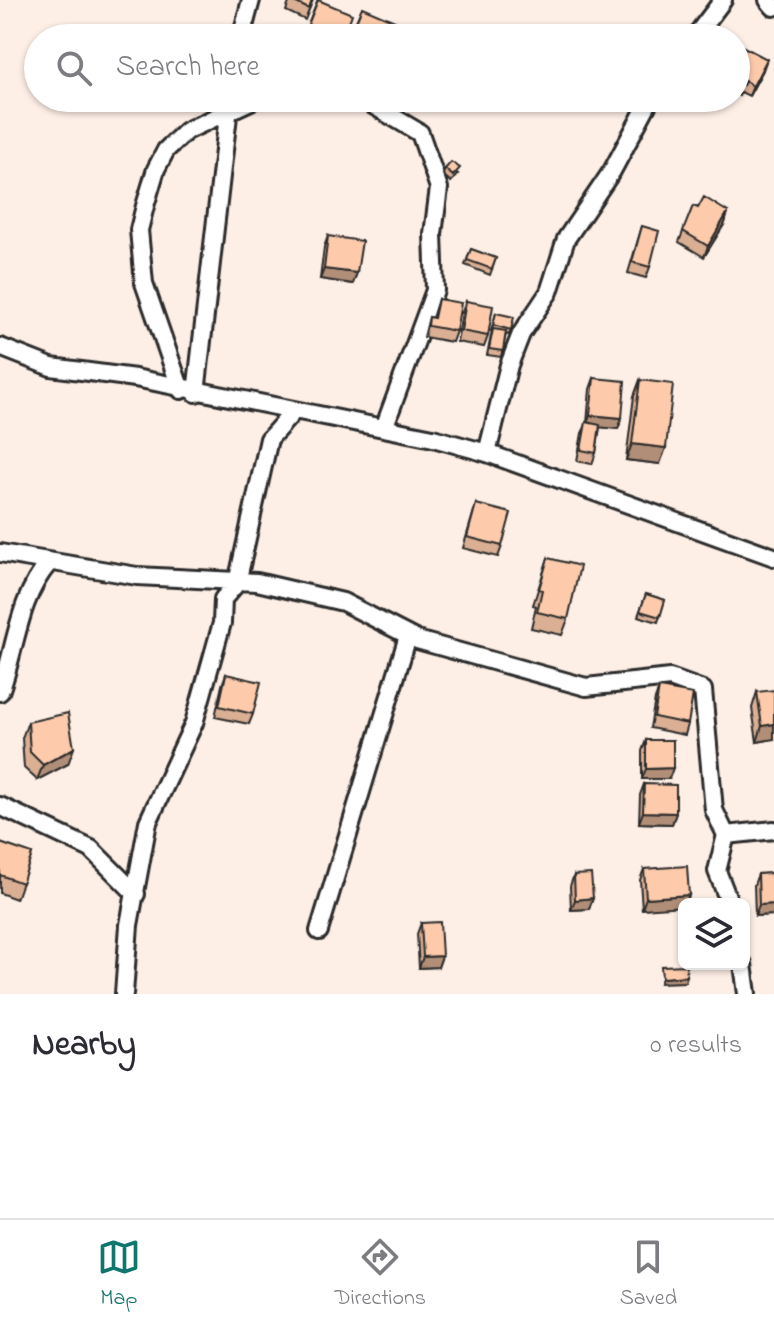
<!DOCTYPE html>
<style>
:root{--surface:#fff;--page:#f2f2f3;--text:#2b2b33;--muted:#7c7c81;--line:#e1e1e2;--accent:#0f766e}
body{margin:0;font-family:"Indie Flower",sans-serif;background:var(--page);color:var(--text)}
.controls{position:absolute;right:24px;bottom:24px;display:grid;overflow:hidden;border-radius:12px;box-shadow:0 2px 6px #0004}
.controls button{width:72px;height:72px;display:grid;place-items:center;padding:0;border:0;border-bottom:2px solid var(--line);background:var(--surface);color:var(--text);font:40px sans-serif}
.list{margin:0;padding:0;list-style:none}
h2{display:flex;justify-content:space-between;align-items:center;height:104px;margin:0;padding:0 32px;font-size:34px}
h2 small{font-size:26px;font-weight:400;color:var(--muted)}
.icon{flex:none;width:44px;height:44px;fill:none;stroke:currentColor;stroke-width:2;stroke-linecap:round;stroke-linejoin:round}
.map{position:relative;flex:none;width:774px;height:994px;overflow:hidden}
.search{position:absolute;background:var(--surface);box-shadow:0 2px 6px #0004;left:24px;right:24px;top:24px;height:88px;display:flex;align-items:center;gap:20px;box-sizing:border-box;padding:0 28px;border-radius:44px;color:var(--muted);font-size:30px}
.sheet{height:224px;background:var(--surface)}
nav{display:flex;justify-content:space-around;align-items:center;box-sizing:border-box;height:112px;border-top:2px solid var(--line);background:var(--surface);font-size:22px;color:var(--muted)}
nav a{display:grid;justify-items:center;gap:4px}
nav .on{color:var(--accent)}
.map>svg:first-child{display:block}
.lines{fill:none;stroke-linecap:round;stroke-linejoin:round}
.street-casing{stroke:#2b2b2b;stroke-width:22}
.street{stroke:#fff;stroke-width:16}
.wall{fill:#daaf94;stroke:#2b2b2b;stroke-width:2}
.shaded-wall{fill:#b18e78;stroke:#2b2b2b;stroke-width:2}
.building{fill:#fdcbac;stroke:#2b2b2b;stroke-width:2}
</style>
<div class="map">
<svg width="774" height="994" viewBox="0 0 774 994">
<rect width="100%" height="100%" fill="#feefe6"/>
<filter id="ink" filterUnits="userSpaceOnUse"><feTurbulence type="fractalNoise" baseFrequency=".0125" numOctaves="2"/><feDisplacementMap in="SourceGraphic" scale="16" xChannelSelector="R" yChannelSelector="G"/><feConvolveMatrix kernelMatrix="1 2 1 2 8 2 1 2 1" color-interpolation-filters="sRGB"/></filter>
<g filter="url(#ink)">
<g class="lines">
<g class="street-casing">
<path id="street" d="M768,0L774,7
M241,38L251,0
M694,38L723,0
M361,98L420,133L439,188L433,234L435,290L384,428
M0,347L51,367L135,378L433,438L487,453L774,557
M181,390L144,283L139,230L145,206L156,169L166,150L186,131L257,98
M196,393L230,98
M487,453L509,365L521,334L549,292L566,239L612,171L651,98
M0,553L137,576L257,582L343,602L417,640L586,687L670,678L703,690L714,810L726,835L717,871L730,904
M0,692C16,649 18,598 49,563
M0,806L91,849L136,894
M726,835L774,830
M319,931L408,636
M743,964L747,994
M124,994L129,925L148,822L194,723L222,623L223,599L237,583L269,439L294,411"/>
</g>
<use href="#street" class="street"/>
</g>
<path class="wall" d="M290,0H313L305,20L286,11Z
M318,0L343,38H303Z
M736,43L763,70L749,96L741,92L739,96L736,94Z
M445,169L458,174L451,182L443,175Z
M693,206L698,208L728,212L725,223L704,257L679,242Z
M642,226L650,267L646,278L628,273Z
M328,236L353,284L320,279L324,247Z
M471,249L496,258L490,275L465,265Z
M438,299L456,331L452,342L424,337L429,317L432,318Z
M466,301L488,336L484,347L457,342L462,312Z
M496,313L511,330L509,335L506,334L501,357L487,355L492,331H491Z
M594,378L622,418L618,429L600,427L596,453L592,464L577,461L582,433L587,423L590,389Z
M640,380L660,464L626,460L634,396Z
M476,504L502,546L498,557L463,548Z
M548,558L568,619L562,635L531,628L536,606L533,605Z
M646,594L665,600L658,622L638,616Z
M226,674L253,714L249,724L215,717L222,685Z
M659,688L688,724L685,735L650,728L655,699Z
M757,692L774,739L757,742L752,708Z
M28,722L68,764L37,780L24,768L22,738Z
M646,740L669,779H642V751Z
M644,784L676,813L672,824L639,823L640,795Z
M0,843L32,854L16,899L0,893Z
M644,869L689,895L686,904L642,909L640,880Z
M774,873V915L755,916L754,885L758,874Z
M574,875L593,898L589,909L571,910L570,886Z
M421,923L442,956L438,967L419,968L417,934Z"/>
<path class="shaded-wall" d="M767,59L763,70L749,96L753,86Z
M728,212L725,223L704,257L708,246Z
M324,269L357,273L353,284L320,279Z
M590,415L622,418L618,429L586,426Z
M632,444L666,448L660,464L626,460Z
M774,724V739L757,742L762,726Z
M74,748L68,764L37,780L43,765Z
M673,768L669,779H642L646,769Z
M643,812L676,813L672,824L639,823Z
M689,895L684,906L642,909L646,898Z
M593,898L589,909L571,910L575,900Z
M774,904V915L755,916L759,905Z
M442,956L438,967L419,968L423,957Z
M687,976L685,982L660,983L662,978Z"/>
<path class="building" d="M290,0H312L309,9Z
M318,0L352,14L343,38H326L306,30Z
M362,7L395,21L388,38H349Z
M736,43L767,59L753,86L745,81L743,85L736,81Z
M451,162L460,168L453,176L445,169Z
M704,197L728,212L708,246L683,231L693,206L698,208Z
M642,226L659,231L650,267L632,262Z
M328,236L362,241L357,273L324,269Z
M471,249L496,258L492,269L467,260Z
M438,299L461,303L456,331L428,326L429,317L434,318Z
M466,301L493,306L488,336L461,331Z
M496,313L514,317L511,330L493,325Z
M493,329L506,331L503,351L489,349Z
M594,378L625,381L622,418L590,415Z
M640,380L673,384L666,448L632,444Z
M586,422L600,425L596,453L581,450Z
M476,504L511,513L502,546L467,537Z
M548,558L580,566L568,619L537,612L542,590L539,589Z
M646,594L665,600L660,617L640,611Z
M226,674L261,682L253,714L219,706Z
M659,688L693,694L688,724L654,717Z
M774,690V724L762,726L757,692Z
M68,713L74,748L43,765L30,752L28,722Z
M646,740H673V768L646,769Z
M644,784L676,785V813L643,812Z
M0,843L32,854L22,883L0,875Z
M687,866L689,895L646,898L644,869Z
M774,873V904L759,905L758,874Z
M591,874L593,898L575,900L574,875Z
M440,922L442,956L423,957L421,923Z
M686,965L687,976L662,978L661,966Z"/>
</g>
</svg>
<div class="controls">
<button><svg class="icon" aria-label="layers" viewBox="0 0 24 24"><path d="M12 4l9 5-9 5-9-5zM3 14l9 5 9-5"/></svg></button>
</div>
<div class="search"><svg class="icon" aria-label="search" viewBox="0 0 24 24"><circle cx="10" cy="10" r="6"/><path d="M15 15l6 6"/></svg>Search here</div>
</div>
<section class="sheet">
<h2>Nearby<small>0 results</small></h2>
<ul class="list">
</ul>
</section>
<nav>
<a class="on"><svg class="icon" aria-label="map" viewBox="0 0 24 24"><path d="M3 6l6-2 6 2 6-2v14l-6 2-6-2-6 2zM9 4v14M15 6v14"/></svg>Map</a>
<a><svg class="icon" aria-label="directions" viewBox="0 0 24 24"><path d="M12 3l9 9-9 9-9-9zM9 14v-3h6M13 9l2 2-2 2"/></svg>Directions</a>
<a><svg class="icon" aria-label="saved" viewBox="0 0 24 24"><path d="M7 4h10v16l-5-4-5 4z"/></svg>Saved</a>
</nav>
